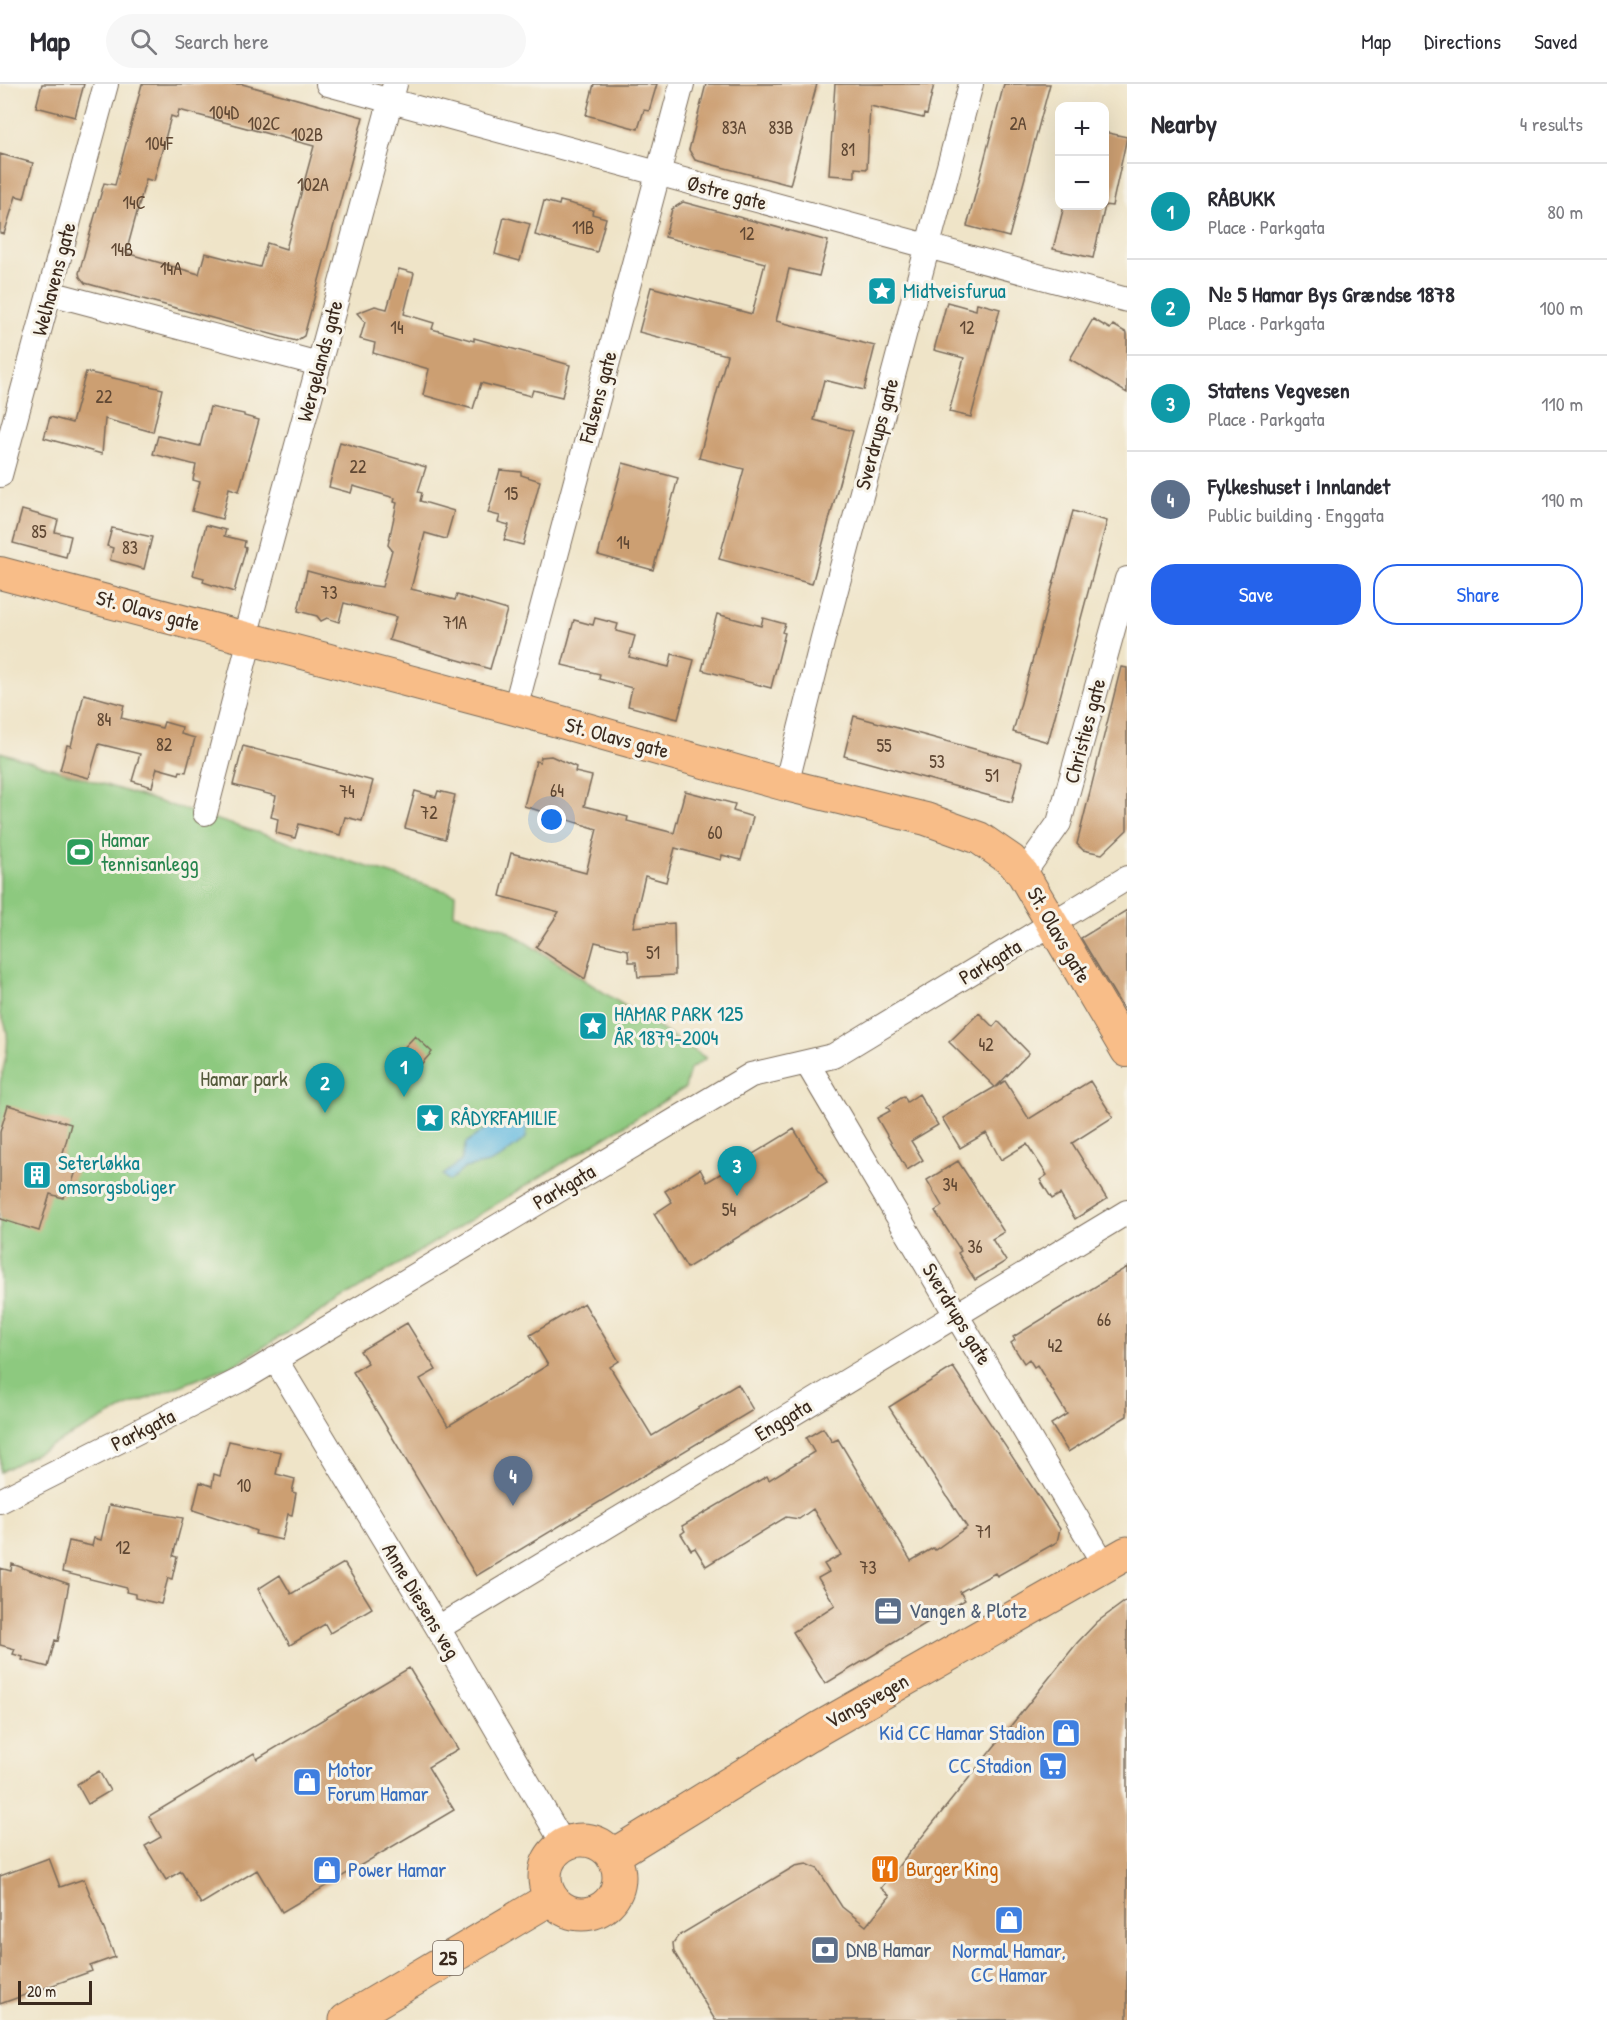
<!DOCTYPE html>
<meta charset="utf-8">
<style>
:root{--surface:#fff;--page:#f7f7f7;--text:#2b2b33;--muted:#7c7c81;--line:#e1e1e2;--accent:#2563eb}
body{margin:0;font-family:"Patrick Hand",sans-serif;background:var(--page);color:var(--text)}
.controls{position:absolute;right:18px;top:18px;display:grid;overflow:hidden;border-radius:12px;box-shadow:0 6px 24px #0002}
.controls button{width:54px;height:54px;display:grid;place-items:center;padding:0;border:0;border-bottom:2px solid var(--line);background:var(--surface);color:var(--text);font:30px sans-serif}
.scale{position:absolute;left:18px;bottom:15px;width:74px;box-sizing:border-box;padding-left:6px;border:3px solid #3b2a1e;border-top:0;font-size:16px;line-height:21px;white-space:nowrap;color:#3b2a1e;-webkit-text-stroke:4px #f7f3e8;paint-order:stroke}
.you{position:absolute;left:552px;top:736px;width:21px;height:21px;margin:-15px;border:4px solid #fff;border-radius:50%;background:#1a73e8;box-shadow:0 0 0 9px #1a73e833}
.badge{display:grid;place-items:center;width:39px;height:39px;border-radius:50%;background:var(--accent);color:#fff;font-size:20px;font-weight:700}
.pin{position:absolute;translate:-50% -50px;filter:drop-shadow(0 2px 3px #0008)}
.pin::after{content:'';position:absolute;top:32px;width:21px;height:18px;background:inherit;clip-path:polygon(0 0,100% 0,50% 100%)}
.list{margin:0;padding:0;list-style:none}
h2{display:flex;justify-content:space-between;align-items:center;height:78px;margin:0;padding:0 24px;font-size:26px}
h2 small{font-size:20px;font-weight:400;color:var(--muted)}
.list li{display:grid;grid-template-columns:39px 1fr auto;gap:18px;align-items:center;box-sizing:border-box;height:96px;padding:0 24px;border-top:2px solid var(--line)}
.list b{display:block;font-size:22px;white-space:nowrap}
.list p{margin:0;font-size:20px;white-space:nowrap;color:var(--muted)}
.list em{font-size:20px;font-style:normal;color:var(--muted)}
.actions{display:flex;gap:12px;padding:18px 24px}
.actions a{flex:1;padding:14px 0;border:2px solid var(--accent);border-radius:24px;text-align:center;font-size:21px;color:var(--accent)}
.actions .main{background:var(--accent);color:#fff}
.icon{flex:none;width:33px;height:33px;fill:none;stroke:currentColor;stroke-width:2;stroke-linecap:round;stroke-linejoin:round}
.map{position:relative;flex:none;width:1127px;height:1936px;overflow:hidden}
header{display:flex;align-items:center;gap:36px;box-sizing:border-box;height:84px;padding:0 30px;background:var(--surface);border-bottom:2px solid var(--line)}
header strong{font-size:28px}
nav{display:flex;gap:33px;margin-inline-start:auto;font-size:21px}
.search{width:420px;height:54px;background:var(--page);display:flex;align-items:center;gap:15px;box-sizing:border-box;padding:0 21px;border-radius:33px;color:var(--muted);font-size:22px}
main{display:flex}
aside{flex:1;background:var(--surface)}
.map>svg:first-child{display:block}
.green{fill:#8dc97f;stroke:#647a4e;stroke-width:1.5}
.water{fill:#63bae0;stroke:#4f727f;stroke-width:1.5}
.building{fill:#cc9f72;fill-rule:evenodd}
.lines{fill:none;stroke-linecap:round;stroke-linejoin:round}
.minor-casing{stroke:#7a6b5a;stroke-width:26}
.major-casing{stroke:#7a6b5a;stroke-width:34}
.highway-casing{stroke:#7a6b5a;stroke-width:35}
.minor{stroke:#fff;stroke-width:24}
.major{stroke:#f8bd88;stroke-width:32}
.highway{stroke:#f8bd88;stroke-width:33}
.labels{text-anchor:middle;stroke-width:6;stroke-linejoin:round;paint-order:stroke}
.number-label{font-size:18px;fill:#5f4733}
.shield{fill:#f7f3e8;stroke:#73665b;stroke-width:1.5}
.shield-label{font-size:20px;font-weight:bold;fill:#3b2a1e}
.street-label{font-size:21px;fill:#3b2a1e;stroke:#f7f3e8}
.culture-label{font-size:21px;fill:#0d838f;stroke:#f7f3e8;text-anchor:start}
.leisure-label{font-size:21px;fill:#27864d;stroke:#f7f3e8;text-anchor:start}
.park-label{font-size:21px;fill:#545a3b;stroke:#f7f3e8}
.service-label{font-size:21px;fill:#4e5e75;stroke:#f7f3e8;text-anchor:start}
.shop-label{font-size:21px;fill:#366cbe;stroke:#f7f3e8;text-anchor:end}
.food-label{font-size:21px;fill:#c56008;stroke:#f7f3e8;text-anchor:start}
</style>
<header>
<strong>Map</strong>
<div class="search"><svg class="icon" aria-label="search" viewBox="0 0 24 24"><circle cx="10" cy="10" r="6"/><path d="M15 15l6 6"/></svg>Search here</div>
<nav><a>Map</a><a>Directions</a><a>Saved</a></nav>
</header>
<main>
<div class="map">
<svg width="1127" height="1936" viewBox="0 0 1127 1936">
<rect width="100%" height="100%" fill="#f7f3e8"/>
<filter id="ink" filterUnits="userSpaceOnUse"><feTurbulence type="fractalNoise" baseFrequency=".0167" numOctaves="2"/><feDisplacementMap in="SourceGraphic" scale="12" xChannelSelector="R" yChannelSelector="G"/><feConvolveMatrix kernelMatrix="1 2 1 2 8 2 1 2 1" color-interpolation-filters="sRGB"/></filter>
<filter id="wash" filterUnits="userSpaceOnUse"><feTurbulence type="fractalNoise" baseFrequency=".008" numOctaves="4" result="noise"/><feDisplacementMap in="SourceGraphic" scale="24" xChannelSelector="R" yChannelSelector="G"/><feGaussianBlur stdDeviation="1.35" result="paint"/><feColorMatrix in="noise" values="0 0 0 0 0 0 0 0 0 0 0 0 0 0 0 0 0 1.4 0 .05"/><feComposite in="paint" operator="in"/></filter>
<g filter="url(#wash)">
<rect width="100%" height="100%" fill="#efe4c8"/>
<path class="green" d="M0,668L455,810L454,830L503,844L706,974L690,985L685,1004L236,1280L126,1323L0,1388V999C5,976 14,950 0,930Z"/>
<path class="water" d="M509,1033H517L527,1041L526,1054L501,1073L489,1079L465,1084L449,1097L443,1091L461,1077L466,1059L495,1038Z"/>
<g id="blocks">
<path class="building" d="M42,0H84L75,33L36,23Z
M142,0H242L363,33L304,252L296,257L85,199L80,193L79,189L104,99L115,101ZM179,26L314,62L286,165L267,159L260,183L205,169L199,190L126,169L146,95L154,97L171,32L177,34Z
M594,0H657L649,27L644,26L638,45L586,31Z
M706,0H817L790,101L695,76L689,66Z
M835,0H934L927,31L924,30L923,34L870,22L867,85L855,84V93L829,91Z
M1004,0H1050L1009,153L967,142Z
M1104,48L1127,53L1112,122L1104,121Z
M0,70L33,79L24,114L16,112L4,150L0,149Z
M544,117L559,121L560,117L576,121L593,126L592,130L606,134L597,168L535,151Z
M683,118L828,157L819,192L789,185L776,237L875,262L864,306L824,296L814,336L853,347L812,500L719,475L744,385L699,374L727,271L639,248L651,203L752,230L765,179L665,153L672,125Z
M1064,122H1105L1093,174L1053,165Z
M504,133L530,140L520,177L495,170Z
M399,185L414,189L404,230L434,239L432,245L474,257V254L570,281L562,313L533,306L531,312L481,299L473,325L423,311L429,285L373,269L375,259L360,255L365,238L357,229L375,222L387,225Z
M947,218L976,226L977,219L1000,225L971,333L949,328L964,274L934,266Z
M1093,235L1110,245L1113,241L1127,249V309L1070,275Z
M86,288L163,305L153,348L105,335L102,370L44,354L50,333L72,339Z
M210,323L244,330V332L259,336L239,407L229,404L222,435L192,427L200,398L193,396L196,381L153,370L158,352L200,362Z
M340,358L426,383L418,408L422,409L420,417L454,427L446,455L425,449L411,505L455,516L457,511L507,526L490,585L389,556L396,533L344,519L339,538L327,534L321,537L317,532L298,527L307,487L348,498L382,503L392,466L388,461L397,419L394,418L395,414L353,402L351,409L329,403Z
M623,379L678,394L653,486L598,471Z
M500,386L521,388V391L540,397L523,461L504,456L509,441L498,438L500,432L488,429Z
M22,426L58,436L55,448L71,452L66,473L13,459Z
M1073,427L1107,437L1048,658L1013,648Z
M206,441L226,446L224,452L245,457L244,463L246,464L234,508L203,498L204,494L193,491Z
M112,444L152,453L144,485L110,476L113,464L107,462Z
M717,530L761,542L763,534L785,540L782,548L785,549L771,604L702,586Z
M595,534L618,540L616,547L635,552L629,573L669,583L672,570L694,576L678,635L628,622L632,604L599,595L600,590L562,581L574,536L593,541Z
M1121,583L1127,584V746L1102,770L1083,766L1077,760Z
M84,610L124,621L121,634L162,644L164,638L182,643L181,650L195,654L186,688L180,687L179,690L157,684L152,703L132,697L140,670L99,660L89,694L60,686L67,661L71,662Z
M854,632L1022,678L1012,718L844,672Z
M243,662L373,697L362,737L345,733L340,751L299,740L295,754L276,749L278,735L271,733L276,712L233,701Z
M551,672L576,683L575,688L592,692L584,722L628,733L627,737L674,749L685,707L735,720L733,727L753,733L741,776L722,771L721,776L675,764L666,798L645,792L633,843L674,839L675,891L638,893L636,878H629L628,866L595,858L585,895L536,863L559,828L500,812L511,769L586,789L597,745L524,722L536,677L540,678L541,673Z
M415,707L436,713L438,707L455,711L445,755L405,744Z
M1127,826V931L1081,854Z
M979,929L993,943L998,937L1029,969L996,1003L1005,997L1029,1035L1090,997L1113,1033L1072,1059L1107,1115L1075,1135L1060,1110L1052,1115L1040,1096L1047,1091L1027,1060L1001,1076L986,1049L960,1064L942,1034L995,1003L949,958Z
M415,952L432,968L416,986L398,970Z
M919,1010L938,1041L911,1057L923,1076L907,1086L877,1034L890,1027L887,1023L904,1012L907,1018Z
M8,1021L71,1040L61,1076L78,1081L71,1102L66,1101L63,1114L50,1110L39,1147L0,1135V1048Z
M794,1045L827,1099L687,1184L654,1130L672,1118L665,1107L700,1085L707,1098Z
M958,1077L1004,1148L992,1155L1006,1177L975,1196L958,1169L961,1167L935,1127L942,1122L927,1096Z
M1127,1183V1332L1068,1368L1051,1340L1067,1330L1037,1281L1034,1283L1029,1275L1024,1279L1011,1259L1015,1256L1013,1253Z
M584,1219L619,1277L610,1283L652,1352L738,1300L753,1326L476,1492L353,1288L368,1279L360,1267L407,1239L436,1286L420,1295L448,1342L548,1281L530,1251Z
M953,1283L1060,1445L1057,1458L997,1492L995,1489L960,1508L965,1516L825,1600L793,1548L835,1521L818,1494L829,1488L824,1480L841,1471L813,1425L799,1435L786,1433L706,1482L695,1464L691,1466L681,1450L685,1447L682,1442L767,1392L769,1396L814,1368L806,1354L823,1344L832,1358L838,1355L911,1477L933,1464L935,1466L967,1443L889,1323Z
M229,1357L281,1368L276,1390L295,1395L292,1408L296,1409L292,1431L288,1430L282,1456L255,1450L256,1447L246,1443L193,1426L200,1398L212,1402L214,1390L220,1392Z
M109,1421L183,1434L173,1472L177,1473L172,1495L168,1494L161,1520L135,1514V1510L126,1508L127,1504L62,1488L69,1457L92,1462L94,1454L101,1456Z
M344,1479L372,1524L330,1549L325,1540L290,1561L258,1505L280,1491L291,1510Z
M12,1480L69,1500L58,1557L55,1556L48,1583L22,1576L23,1573L13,1570L15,1565L0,1561V1484L11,1487Z
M1127,1516V1936H715L674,1868L673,1859L678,1852L795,1782L807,1780L818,1785L842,1823L866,1842L890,1812L881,1804L1077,1559L1097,1538Z
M409,1584L458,1665L428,1683L454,1726L282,1828L257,1786L201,1820L181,1787L166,1796L145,1762L161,1753L149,1732L254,1669L257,1675Z
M99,1687L110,1707L88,1720L77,1700Z
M49,1774L60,1803L84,1795L115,1873L90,1882L92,1887L0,1920V1792Z"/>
</g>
</g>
<g filter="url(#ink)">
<use href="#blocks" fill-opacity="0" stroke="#7a6b5a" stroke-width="1.5"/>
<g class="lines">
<g class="minor-casing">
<path id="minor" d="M328,0L1127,216
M50,209L319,280
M0,391L106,0
M245,553L395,0
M515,625L682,0
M786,701L823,554L971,0
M205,729L250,555
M1023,790L1059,739L1127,495
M807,979L1105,1482
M275,1275L438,1544L564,1761
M0,1417L244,1294L751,991L833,972L1127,794
M438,1544L1127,1128"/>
</g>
<g class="major-casing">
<path id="major" d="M0,489L515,625L786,701L926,735L979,754L1011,776L1023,790L1127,967"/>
</g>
<g class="highway-casing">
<path id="highway" d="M545 1793a37 37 0 1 1 74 0a37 37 0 1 1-74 0Z
M612,1772L820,1644L1127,1469
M346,1936L551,1814"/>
</g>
<use href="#minor" class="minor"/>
<use href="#major" class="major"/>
<use href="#highway" class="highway"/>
</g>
</g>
<defs>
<g id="sight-square" transform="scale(1.5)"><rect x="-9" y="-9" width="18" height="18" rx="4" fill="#0f9aa8" stroke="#f7f3e8"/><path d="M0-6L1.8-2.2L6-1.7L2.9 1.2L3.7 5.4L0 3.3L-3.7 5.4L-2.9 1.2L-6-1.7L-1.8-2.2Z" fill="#fff"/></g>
<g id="stadium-square" transform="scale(1.5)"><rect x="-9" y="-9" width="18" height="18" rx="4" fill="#2e9e5b" stroke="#f7f3e8"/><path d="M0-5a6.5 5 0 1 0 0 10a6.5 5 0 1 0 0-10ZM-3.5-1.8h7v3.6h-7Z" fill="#fff"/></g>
<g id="building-square" transform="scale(1.5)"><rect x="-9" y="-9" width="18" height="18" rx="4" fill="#0f9aa8" stroke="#f7f3e8"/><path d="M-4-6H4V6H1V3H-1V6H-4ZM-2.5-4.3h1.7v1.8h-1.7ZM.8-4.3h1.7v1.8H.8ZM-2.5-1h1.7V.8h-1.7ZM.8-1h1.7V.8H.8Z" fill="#fff"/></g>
<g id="office-square" transform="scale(1.5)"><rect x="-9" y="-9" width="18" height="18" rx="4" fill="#5c6f8a" stroke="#f7f3e8"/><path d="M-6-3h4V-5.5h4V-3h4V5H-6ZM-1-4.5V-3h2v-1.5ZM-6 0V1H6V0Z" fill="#fff"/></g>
<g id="shop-square" transform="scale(1.5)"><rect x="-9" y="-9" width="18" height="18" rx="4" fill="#3f7fe0" stroke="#f7f3e8"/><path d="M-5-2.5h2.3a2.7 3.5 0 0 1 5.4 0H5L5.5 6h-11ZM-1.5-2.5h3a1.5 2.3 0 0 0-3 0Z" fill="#fff"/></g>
<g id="supermarket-square" transform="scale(1.5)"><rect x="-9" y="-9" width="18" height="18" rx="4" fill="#3f7fe0" stroke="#f7f3e8"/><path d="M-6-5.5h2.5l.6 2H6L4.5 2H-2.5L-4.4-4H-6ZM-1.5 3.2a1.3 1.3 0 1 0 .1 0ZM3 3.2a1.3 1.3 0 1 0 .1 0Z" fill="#fff"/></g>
<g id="restaurant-square" transform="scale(1.5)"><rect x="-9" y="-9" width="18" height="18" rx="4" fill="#e8710a" stroke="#f7f3e8"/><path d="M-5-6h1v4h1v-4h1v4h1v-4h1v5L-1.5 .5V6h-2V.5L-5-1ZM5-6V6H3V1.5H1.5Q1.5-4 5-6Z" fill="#fff"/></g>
<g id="bank-square" transform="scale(1.5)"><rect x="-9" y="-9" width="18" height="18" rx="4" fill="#5c6f8a" stroke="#f7f3e8"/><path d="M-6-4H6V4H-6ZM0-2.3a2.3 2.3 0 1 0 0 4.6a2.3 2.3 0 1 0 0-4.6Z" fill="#fff"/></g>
</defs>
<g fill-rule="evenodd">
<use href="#sight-square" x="882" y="207"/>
<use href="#stadium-square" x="80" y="768"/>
<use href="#sight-square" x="593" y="942"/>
<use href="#sight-square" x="430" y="1034"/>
<use href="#building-square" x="37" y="1091"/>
<use href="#office-square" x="888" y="1527"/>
<use href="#shop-square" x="1066" y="1649"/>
<use href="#supermarket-square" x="1053" y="1682"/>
<use href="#shop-square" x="307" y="1698"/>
<use href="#restaurant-square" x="885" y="1785"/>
<use href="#shop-square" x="327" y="1786"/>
<use href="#shop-square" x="1009" y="1836"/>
<use href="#bank-square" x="825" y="1866"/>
</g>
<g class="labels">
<g class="number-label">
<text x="224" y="35">104D</text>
<text x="264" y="46">102C</text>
<text x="1018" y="46">2A</text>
<text x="734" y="50">83A</text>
<text x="781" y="50">83B</text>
<text x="307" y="57">102B</text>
<text x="159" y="66">104F</text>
<text x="848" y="72">81</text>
<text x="313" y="107">102A</text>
<text x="134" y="125">14C</text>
<text x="583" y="150">11B</text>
<text x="747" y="156">12</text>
<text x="122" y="172">14B</text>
<text x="171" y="191">14A</text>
<text x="397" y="250">14</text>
<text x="967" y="250">12</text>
<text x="104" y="319">22</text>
<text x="358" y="389">22</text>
<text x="511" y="416">15</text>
<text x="39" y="454">85</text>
<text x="623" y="465">14</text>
<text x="130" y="470">83</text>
<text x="329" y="515">73</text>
<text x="455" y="545">71A</text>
<text x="104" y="642">84</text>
<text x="164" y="667">82</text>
<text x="884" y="668">55</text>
<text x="937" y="684">53</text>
<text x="992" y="698">51</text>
<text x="557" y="713">64</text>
<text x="347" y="714">74</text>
<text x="429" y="735">72</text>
<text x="715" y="755">60</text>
<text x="653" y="875">51</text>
<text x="986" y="967">42</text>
<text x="950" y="1107">34</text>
<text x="729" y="1132">54</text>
<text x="975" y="1169">36</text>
<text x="1104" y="1242">66</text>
<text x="1055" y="1268">42</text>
<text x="244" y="1408">10</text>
<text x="983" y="1454">71</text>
<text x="123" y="1470">12</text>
<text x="868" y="1490">73</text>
</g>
<rect class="shield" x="433" y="1857" width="30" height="34" rx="4.5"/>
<g class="shield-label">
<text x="448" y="1881">25</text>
</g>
<g class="street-label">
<text transform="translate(727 109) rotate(15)" y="7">Østre gate</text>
<text transform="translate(54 195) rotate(-75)" y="7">Welhavens gate</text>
<text transform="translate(320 277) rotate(-75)" y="7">Wergelands gate</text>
<text transform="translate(598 313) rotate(-75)" y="7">Falsens gate</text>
<text transform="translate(877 350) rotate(-75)" y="7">Sverdrups gate</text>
<text transform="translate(148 527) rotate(15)" y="7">St. Olavs gate</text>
<text transform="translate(1085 647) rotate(-75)" y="7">Christies gate</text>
<text transform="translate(617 654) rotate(15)" y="7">St. Olavs gate</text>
<text transform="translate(1059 851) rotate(60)" y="7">St. Olavs gate</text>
<text transform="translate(990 878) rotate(-31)" y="7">Parkgata</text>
<text transform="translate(564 1103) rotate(-31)" y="7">Parkgata</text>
<text transform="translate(957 1230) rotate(59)" y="7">Sverdrups gate</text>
<text transform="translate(783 1336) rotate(-31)" y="7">Enggata</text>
<text transform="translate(143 1346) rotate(-27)" y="7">Parkgata</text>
<text transform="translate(421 1517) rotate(59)" y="7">Anne Diesens veg</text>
<text transform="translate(867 1617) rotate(-29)" y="7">Vangsvegen</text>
</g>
<g class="culture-label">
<text x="903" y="214">Midtveisfurua</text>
<text x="614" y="937">HAMAR PARK 125<tspan x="614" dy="24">ÅR 1879-2004</tspan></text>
<text x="451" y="1041">RÅDYRFAMILIE</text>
<text x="58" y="1086">Seterløkka<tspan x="58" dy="24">omsorgsboliger</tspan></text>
</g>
<g class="leisure-label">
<text x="101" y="763">Hamar<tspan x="101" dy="24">tennisanlegg</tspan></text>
</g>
<g class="park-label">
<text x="244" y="1002">Hamar park</text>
</g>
<g class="service-label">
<text x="909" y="1534">Vangen &amp; Plotz</text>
<text x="846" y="1873">DNB Hamar</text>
</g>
<g class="shop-label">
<text x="1045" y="1656">Kid CC Hamar Stadion</text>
<text x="1032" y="1689">CC Stadion</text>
<text x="328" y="1693" text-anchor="start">Motor<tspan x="328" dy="24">Forum Hamar</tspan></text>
<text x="348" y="1793" text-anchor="start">Power Hamar</text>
<text x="1009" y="1874" text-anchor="middle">Normal Hamar,<tspan x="1009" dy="24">CC Hamar</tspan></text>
</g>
<g class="food-label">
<text x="906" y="1792">Burger King</text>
</g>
</g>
</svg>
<div class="controls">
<button>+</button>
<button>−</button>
</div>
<div class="scale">20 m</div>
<div class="you"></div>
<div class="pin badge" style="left:404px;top:1013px;background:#0f9aa8">1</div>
<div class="pin badge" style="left:325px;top:1029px;background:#0f9aa8">2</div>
<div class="pin badge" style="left:737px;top:1112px;background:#0f9aa8">3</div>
<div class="pin badge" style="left:513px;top:1422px;background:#5c6f8a">4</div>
</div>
<aside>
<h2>Nearby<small>4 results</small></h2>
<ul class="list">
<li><span class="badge" style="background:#0f9aa8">1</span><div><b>RÅBUKK</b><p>Place · Parkgata</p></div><em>80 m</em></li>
<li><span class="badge" style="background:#0f9aa8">2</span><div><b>№ 5 Hamar Bys Grændse 1878</b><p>Place · Parkgata</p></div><em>100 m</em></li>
<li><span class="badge" style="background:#0f9aa8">3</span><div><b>Statens Vegvesen</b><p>Place · Parkgata</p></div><em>110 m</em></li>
<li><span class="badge" style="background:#5c6f8a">4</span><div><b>Fylkeshuset i Innlandet</b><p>Public building · Enggata</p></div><em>190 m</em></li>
</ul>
<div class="actions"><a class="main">Save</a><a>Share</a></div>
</aside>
</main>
